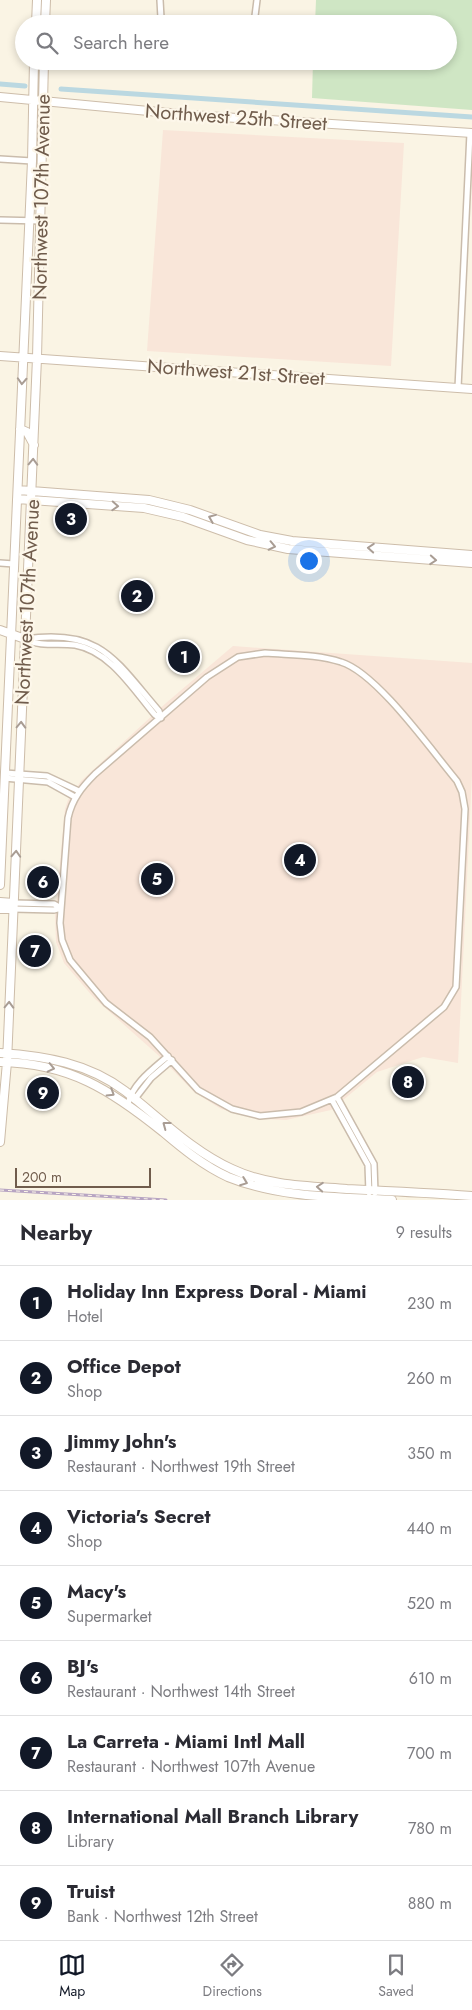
<!DOCTYPE html>
<meta charset="utf-8">
<style>
:root{--surface:#fff;--page:#f7f7f7;--text:#2b2b33;--muted:#7c7c81;--line:#e1e1e2;--accent:#111827}
body{margin:0;font-family:Jost,sans-serif;background:var(--page);color:var(--text)}
.scale{position:absolute;left:15px;bottom:12px;width:136px;box-sizing:border-box;padding-left:5px;border:2px solid #705c4c;border-top:0;font-size:14px;line-height:18px;white-space:nowrap;color:#705c4c;-webkit-text-stroke:4px #fdf7ea;paint-order:stroke}
.you{position:absolute;left:308px;top:560px;width:18px;height:18px;margin:-12px;border:4px solid #fff;border-radius:50%;background:#1a73e8;box-shadow:0 0 0 8px #1a73e833}
.badge{display:grid;place-items:center;width:32px;height:32px;border-radius:50%;background:var(--accent);color:#fff;font-size:16px;font-weight:700}
.pin{position:absolute;translate:-50% -50%;border:2px solid #fff;box-shadow:0 1px 5px #0006}
.list{margin:0;padding:0;list-style:none}
h2{display:flex;justify-content:space-between;align-items:center;height:65px;margin:0;padding:0 20px;font-size:21px}
h2 small{font-size:16px;font-weight:400;color:var(--muted)}
.list li{display:grid;grid-template-columns:32px 1fr auto;gap:15px;align-items:center;box-sizing:border-box;height:75px;padding:0 20px;border-top:1px solid var(--line)}
.list b{display:block;font-size:19px;white-space:nowrap}
.list p{margin:0;font-size:16px;white-space:nowrap;color:var(--muted)}
.list em{font-size:16px;font-style:normal;color:var(--muted)}
.icon{flex:none;width:28px;height:28px;fill:none;stroke:currentColor;stroke-width:2;stroke-linecap:round;stroke-linejoin:round}
.map{position:relative;flex:none;width:472px;height:1200px;overflow:hidden}
.search{position:absolute;background:var(--surface);box-shadow:0 2px 8px #0003;left:15px;right:15px;top:15px;height:55px;display:flex;align-items:center;gap:12px;box-sizing:border-box;padding:0 18px;border-radius:28px;color:var(--muted);font-size:19px}
.sheet{height:740px;background:var(--surface)}
nav{display:flex;justify-content:space-around;align-items:center;box-sizing:border-box;height:70px;border-top:1px solid var(--line);background:var(--surface);font-size:14px;color:var(--muted)}
nav a{display:grid;justify-items:center;gap:2px}
nav .on{color:var(--accent)}
.map>svg:first-child{display:block}
.commercial{fill:#f9e6d9}
.green{fill:#cfe6c4}
.lines{fill:none;stroke-linecap:round;stroke-linejoin:round}
.canal{stroke:#bbd8e1;stroke-width:5}
.street-casing{stroke:#cabcac;stroke-width:8}
.secondary-casing{stroke:#cdbdaa;stroke-width:10}
.street{stroke:#fff;stroke-width:5}
.secondary{stroke:#fff;stroke-width:8}
.rail-casing{stroke:#b7a4c2;stroke-width:3}
.rail{stroke:#fdf7ea;stroke-width:1;stroke-dasharray:4;stroke-linecap:butt}
.oneway{stroke:#a99d94}
.labels{text-anchor:middle;stroke-width:4.5;stroke-linejoin:round;paint-order:stroke}
.street-label{font-size:20px;fill:#705c4c;stroke:#fdf7ea}
</style>
<div class="map">
<svg width="472" height="1200" viewBox="0 0 472 1200">
<rect width="100%" height="100%" fill="#faf4e4"/>
<path class="commercial" d="M163,130L404,143L391,366L147,351Z
M233,646L472,663V775L458,1063L423,1057L377,1072L331,1110L286,1120L263,1119L239,1114L221,1109L194,1092L158,1055L94,998L64,963L56,942L55,916L65,809L68,800L81,781L166,703Z"/>
<path class="green" d="M316,0H472V110L312,98L313,61H448V24H315Z"/>
<g class="lines">
<path class="canal" d="M0,84L25,86
M61,89L472,117"/>
<g class="street-casing">
<path id="street" d="M160,0L161,18L172,24
M254,24L257,0
M0,159L32,161
M0,220L41,221
M458,388L470,133
M0,563L14,564
M25,639C101,628 115,660 159,711L161,718
M25,639C40,647 58,643 75,645C110,651 133,689 155,715L161,718
M265,653C290,655 317,654 341,662C377,673 431,750 457,781L462,792L465,809L456,987L444,1007L337,1097L301,1112L260,1116L232,1109L198,1090L150,1037L106,1003L70,960L62,940L60,923L68,818C72,799 82,787 95,774L207,677L238,657Z
M5,773L47,776L79,791
M4,778L48,782L75,797
M14,903L54,904L61,908
M13,909L54,910L61,908
M337,1097L374,1164L375,1193
M134,1100L151,1078L172,1060
M332,1100L368,1165L369,1193
M128,1104C132,1084 153,1069 168,1056"/>
</g>
<g class="secondary-casing">
<path id="secondary" d="M36,24L37,0
M45,24L46,0
M0,97L191,115L472,133
M0,356L472,389
M20,429L27,432L34,445
M18,490L149,500L190,510L260,535L292,541L472,555
M17,499L144,508L183,517L247,540L288,549L472,563
M0,630L25,639
M0,885L32,161L34,61
M0,902L14,903
M0,909H13
M0,1053C45,1056 88,1063 125,1091C160,1118 192,1151 232,1169C268,1186 308,1186 347,1189C389,1191 430,1193 472,1196
M0,1062C69,1063 111,1090 163,1132C183,1149 204,1166 228,1177C280,1198 337,1197 392,1200
M0,1142L7,1062L37,358L44,61"/>
</g>
<use href="#street" class="street"/>
<use href="#secondary" class="secondary"/>
<g class="rail-casing">
<path id="rail" d="M0,1190L166,1200"/>
</g>
<use href="#rail" class="rail"/>
</g>
<defs><path id="oneway-chevron" d="M-2-3.5L2.5 0L-2 3.5" fill="none" stroke-width="1.6" stroke-linecap="round" stroke-linejoin="round" transform="scale(1.25)"/></defs>
<g class="oneway">
<use href="#oneway-chevron" transform="translate(22 381) rotate(93)"/>
<use href="#oneway-chevron" transform="translate(33 462) rotate(-88)"/>
<use href="#oneway-chevron" transform="translate(115 506) rotate(3)"/>
<use href="#oneway-chevron" transform="translate(212 518) rotate(-158)"/>
<use href="#oneway-chevron" transform="translate(272 546) rotate(12)"/>
<use href="#oneway-chevron" transform="translate(371 548) rotate(-176)"/>
<use href="#oneway-chevron" transform="translate(433 560) rotate(4)"/>
<use href="#oneway-chevron" transform="translate(21 725) rotate(-88)"/>
<use href="#oneway-chevron" transform="translate(16 854) rotate(-87)"/>
<use href="#oneway-chevron" transform="translate(9 1005) rotate(-88)"/>
<use href="#oneway-chevron" transform="translate(51 1068) rotate(13)"/>
<use href="#oneway-chevron" transform="translate(111 1093) rotate(32)"/>
<use href="#oneway-chevron" transform="translate(166 1125) rotate(-143)"/>
<use href="#oneway-chevron" transform="translate(244 1182) rotate(21)"/>
<use href="#oneway-chevron" transform="translate(320 1187) rotate(-176)"/>
</g>
<g class="labels">
<g class="street-label">
<text transform="translate(236 117) rotate(4)" y="7">Northwest 25th Street</text>
<text transform="translate(41 197) rotate(-89)" y="7">Northwest 107th Avenue</text>
<text transform="translate(236 372) rotate(4)" y="7">Northwest 21st Street</text>
<text transform="translate(27 602) rotate(-87)" y="7">Northwest 107th Avenue</text>
</g>
</g>
</svg>
<div class="scale">200 m</div>
<div class="you"></div>
<div class="pin badge" style="left:184px;top:657px">1</div>
<div class="pin badge" style="left:137px;top:596px">2</div>
<div class="pin badge" style="left:71px;top:519px">3</div>
<div class="pin badge" style="left:300px;top:860px">4</div>
<div class="pin badge" style="left:157px;top:879px">5</div>
<div class="pin badge" style="left:43px;top:882px">6</div>
<div class="pin badge" style="left:35px;top:951px">7</div>
<div class="pin badge" style="left:408px;top:1082px">8</div>
<div class="pin badge" style="left:43px;top:1093px">9</div>
<div class="search"><svg class="icon" aria-label="search" viewBox="0 0 24 24"><circle cx="10" cy="10" r="6"/><path d="M15 15l6 6"/></svg>Search here</div>
</div>
<section class="sheet">
<h2>Nearby<small>9 results</small></h2>
<ul class="list">
<li><span class="badge">1</span><div><b>Holiday Inn Express Doral - Miami</b><p>Hotel</p></div><em>230 m</em></li>
<li><span class="badge">2</span><div><b>Office Depot</b><p>Shop</p></div><em>260 m</em></li>
<li><span class="badge">3</span><div><b>Jimmy John's</b><p>Restaurant · Northwest 19th Street</p></div><em>350 m</em></li>
<li><span class="badge">4</span><div><b>Victoria's Secret</b><p>Shop</p></div><em>440 m</em></li>
<li><span class="badge">5</span><div><b>Macy's</b><p>Supermarket</p></div><em>520 m</em></li>
<li><span class="badge">6</span><div><b>BJ's</b><p>Restaurant · Northwest 14th Street</p></div><em>610 m</em></li>
<li><span class="badge">7</span><div><b>La Carreta - Miami Intl Mall</b><p>Restaurant · Northwest 107th Avenue</p></div><em>700 m</em></li>
<li><span class="badge">8</span><div><b>International Mall Branch Library</b><p>Library</p></div><em>780 m</em></li>
<li><span class="badge">9</span><div><b>Truist</b><p>Bank · Northwest 12th Street</p></div><em>880 m</em></li>
</ul>
</section>
<nav>
<a class="on"><svg class="icon" aria-label="map" viewBox="0 0 24 24"><path d="M3 6l6-2 6 2 6-2v14l-6 2-6-2-6 2zM9 4v14M15 6v14"/></svg>Map</a>
<a><svg class="icon" aria-label="directions" viewBox="0 0 24 24"><path d="M12 3l9 9-9 9-9-9zM9 14v-3h6M13 9l2 2-2 2"/></svg>Directions</a>
<a><svg class="icon" aria-label="saved" viewBox="0 0 24 24"><path d="M7 4h10v16l-5-4-5 4z"/></svg>Saved</a>
</nav>
